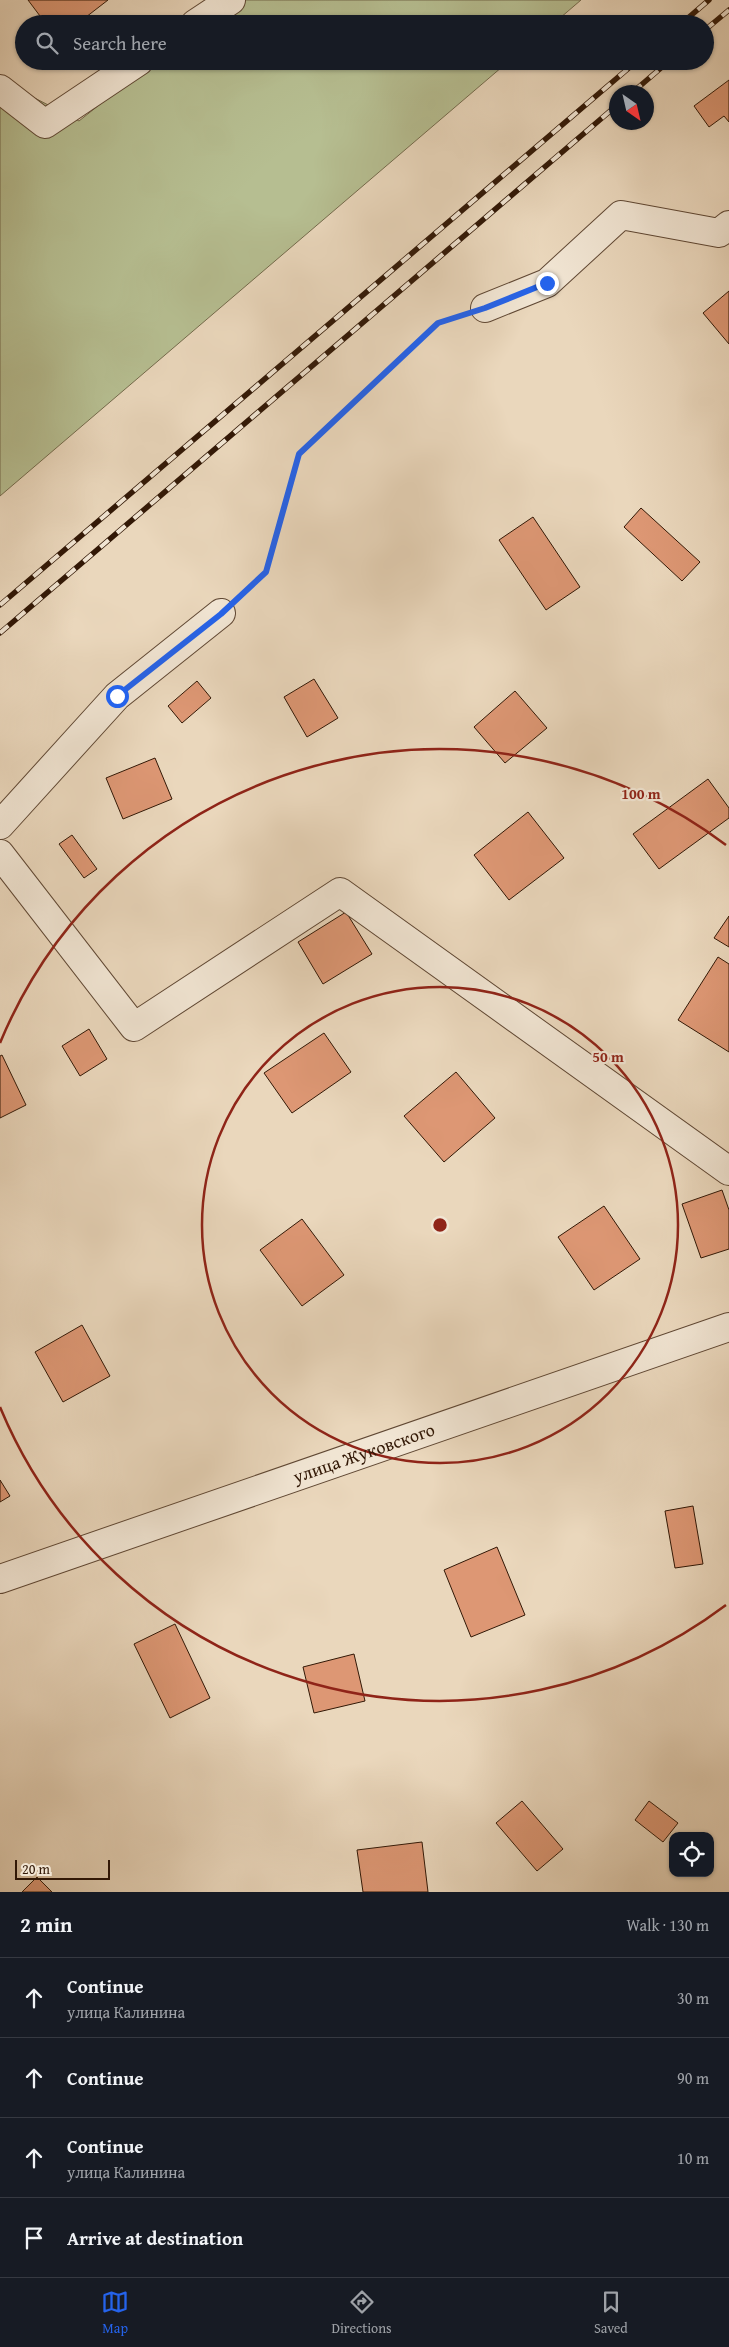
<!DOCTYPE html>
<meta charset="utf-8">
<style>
:root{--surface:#171b24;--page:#20242c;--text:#f1f3f6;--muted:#9ea1a6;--line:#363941;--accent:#2563eb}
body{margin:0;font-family:"Gentium Book Plus",serif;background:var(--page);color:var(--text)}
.controls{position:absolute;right:15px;bottom:15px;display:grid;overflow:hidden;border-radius:10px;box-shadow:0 1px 4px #0004}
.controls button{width:45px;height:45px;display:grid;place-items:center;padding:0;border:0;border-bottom:1px solid var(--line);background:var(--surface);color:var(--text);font:25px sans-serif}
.compass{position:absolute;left:609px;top:85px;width:45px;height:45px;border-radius:50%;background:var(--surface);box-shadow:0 1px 4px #0004;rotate:146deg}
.scale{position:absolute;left:15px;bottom:12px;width:95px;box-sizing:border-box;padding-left:5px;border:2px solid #321806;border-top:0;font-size:14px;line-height:18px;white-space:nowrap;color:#321806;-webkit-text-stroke:4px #f1e5d3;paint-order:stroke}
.stop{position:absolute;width:15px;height:15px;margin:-11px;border:4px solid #2563eb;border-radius:50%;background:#fff}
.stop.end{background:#2563eb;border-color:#fff;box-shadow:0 1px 5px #0008}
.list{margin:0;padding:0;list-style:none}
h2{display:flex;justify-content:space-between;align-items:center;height:65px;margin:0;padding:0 20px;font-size:21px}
h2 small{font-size:16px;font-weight:400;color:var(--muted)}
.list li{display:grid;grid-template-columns:32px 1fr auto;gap:15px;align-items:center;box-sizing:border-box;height:80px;padding:0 20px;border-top:1px solid var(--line)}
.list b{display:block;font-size:19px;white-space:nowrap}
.list p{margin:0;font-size:16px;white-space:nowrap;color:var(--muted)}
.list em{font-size:16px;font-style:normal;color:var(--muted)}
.icon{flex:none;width:28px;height:28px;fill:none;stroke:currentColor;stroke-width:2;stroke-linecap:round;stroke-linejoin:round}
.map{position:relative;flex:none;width:729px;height:1892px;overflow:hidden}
.search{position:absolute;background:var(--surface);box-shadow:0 1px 4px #0004;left:15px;right:15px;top:15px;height:55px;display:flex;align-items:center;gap:12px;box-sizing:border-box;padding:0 18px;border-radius:28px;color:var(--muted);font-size:19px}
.sheet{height:385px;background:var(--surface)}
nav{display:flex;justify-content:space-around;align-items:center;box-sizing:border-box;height:70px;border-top:1px solid var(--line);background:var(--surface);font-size:14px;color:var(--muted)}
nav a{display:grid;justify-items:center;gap:2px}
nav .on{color:var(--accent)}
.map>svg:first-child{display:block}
.green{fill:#b6be91;stroke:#746b4c}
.building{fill:#dd9774;stroke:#321806}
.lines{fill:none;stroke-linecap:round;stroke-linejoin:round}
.minor-casing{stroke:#604834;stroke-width:30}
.path{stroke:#321806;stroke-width:3;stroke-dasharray:1 2.5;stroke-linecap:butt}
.minor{stroke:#f1e5d3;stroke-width:28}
.rail-casing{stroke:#321806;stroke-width:5.5}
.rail{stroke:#f1e5d3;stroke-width:4;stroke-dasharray:11;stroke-linecap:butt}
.route{stroke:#2563eb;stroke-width:6}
.ring{fill:none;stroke:#8f2418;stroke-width:2.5}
.labels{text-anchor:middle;stroke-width:4.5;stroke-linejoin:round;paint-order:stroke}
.street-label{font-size:18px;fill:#321806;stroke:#f1e5d3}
.centre{fill:#8f2418;stroke:#f1e5d3;stroke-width:2.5}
.ring-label{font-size:15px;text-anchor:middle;font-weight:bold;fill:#8f2418;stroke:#f1e5d3;stroke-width:4.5;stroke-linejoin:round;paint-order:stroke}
</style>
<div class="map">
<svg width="729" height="1892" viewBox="0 0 729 1892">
<rect width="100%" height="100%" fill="#ead7bc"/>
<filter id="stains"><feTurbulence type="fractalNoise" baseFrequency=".004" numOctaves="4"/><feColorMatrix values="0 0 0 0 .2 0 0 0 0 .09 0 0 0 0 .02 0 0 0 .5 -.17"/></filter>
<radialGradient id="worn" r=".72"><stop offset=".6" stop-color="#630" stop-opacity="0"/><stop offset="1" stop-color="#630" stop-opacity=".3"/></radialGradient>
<path class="green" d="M231,0H581L553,24H201Z
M154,61H509L0,496V80L79,121Z"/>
<path class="building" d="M28,0H108L77,24H46Z
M729,80V122L724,116L709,127L694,106Z
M729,291V344L703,313Z
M641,508L700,562L682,581L624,527Z
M533,517L580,587L546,610L499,540Z
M314,679L338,718L307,737L284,697Z
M197,681L211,698L182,723L168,706Z
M515,691L547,728L505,763L474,727Z
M155,758L172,799L123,819L106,778Z
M708,779L729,808V818L659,869L633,834Z
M528,812L564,858L509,900L474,855Z
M72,835L97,869L84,878L59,844Z
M346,912L372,954L323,984L298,942Z
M729,916V947L714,938Z
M718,957L729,964V1052L678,1020Z
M89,1029L107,1059L80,1076L62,1046Z
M324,1033L351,1072L292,1113L264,1073Z
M2,1055L26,1105L0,1118V1056Z
M456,1072L495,1118L444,1162L404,1116Z
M722,1190L729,1210V1249L701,1258L682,1204Z
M604,1206L640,1259L594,1290L558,1237Z
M302,1219L344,1275L302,1306L260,1250Z
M82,1325L110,1376L63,1402L35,1352Z
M0,1480L10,1496L0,1502Z
M693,1506L703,1564L675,1568L665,1511Z
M497,1547L525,1615L471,1637L444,1570Z
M175,1624L210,1698L170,1718L134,1644Z
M354,1654L365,1701L314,1713L303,1667Z
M522,1801L563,1849L537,1871L496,1823Z
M649,1801L678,1823L663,1842L635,1820Z
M422,1842L428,1892H363L357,1850Z
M37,1877L52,1892H22Z"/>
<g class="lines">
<g class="minor-casing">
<g id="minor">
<path d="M195,24L231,0"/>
<path d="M0,89L45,124L139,61"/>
<path d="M485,308L547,283L621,215L719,233L729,225"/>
<path d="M0,825L117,696L221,613"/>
<path d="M0,854L134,1027L340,892L729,1171"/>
<path id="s1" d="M0,1579L729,1327"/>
</g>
</g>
<path class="path" d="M243,593L266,572L299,454L438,323L458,317"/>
<use href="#minor" class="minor"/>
<g class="rail-casing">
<path id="rail" d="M681,24L709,0
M705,30L729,10
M633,92L669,61
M0,605L637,61
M0,633L616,106"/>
</g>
<use href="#rail" class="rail"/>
</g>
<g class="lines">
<path class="route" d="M117,696L221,614L266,572L299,454L438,323L485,308L547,283"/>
</g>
<g class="ring">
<circle cx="440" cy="1225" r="238"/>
<path d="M726 1605A476 476 0 0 1 0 1407M0 1043A476 476 0 0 1 726 845"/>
</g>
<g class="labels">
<g class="street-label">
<text dy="6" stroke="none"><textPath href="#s1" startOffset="385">улица Жуковского</textPath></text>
</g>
</g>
<circle cx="440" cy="1225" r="8" class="centre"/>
<g class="ring-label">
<text x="641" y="799">100 m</text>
<text x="608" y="1062">50 m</text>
</g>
<rect width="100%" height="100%" filter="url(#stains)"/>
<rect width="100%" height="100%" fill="url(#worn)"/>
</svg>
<div class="controls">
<button><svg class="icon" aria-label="locate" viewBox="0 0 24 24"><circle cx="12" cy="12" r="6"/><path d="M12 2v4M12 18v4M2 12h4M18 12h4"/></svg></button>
</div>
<svg class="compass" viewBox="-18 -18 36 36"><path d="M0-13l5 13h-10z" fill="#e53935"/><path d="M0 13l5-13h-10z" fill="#9ea1a6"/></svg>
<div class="scale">20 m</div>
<div class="stop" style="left:117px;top:696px"></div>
<div class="stop end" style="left:547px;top:283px"></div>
<div class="search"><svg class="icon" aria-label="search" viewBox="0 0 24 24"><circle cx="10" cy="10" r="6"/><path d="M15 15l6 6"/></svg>Search here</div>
</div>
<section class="sheet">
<h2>2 min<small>Walk · 130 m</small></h2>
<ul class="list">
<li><svg class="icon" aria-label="ahead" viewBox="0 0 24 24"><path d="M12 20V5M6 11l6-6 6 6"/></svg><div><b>Continue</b><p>улица Калинина</p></div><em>30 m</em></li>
<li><svg class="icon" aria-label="ahead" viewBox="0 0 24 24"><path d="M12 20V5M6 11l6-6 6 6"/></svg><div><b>Continue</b></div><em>90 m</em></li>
<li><svg class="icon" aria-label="ahead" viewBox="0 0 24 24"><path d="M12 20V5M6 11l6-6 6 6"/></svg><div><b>Continue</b><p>улица Калинина</p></div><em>10 m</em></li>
<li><svg class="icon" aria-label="arrive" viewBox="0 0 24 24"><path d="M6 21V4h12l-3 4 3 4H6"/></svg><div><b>Arrive at destination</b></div></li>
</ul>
</section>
<nav>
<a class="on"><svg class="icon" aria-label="map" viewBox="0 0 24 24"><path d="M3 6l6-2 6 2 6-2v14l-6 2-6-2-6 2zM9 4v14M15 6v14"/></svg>Map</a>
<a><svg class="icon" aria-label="directions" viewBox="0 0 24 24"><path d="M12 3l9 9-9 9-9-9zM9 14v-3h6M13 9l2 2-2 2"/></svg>Directions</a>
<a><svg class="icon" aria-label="saved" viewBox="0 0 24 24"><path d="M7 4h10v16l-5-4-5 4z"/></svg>Saved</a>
</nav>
